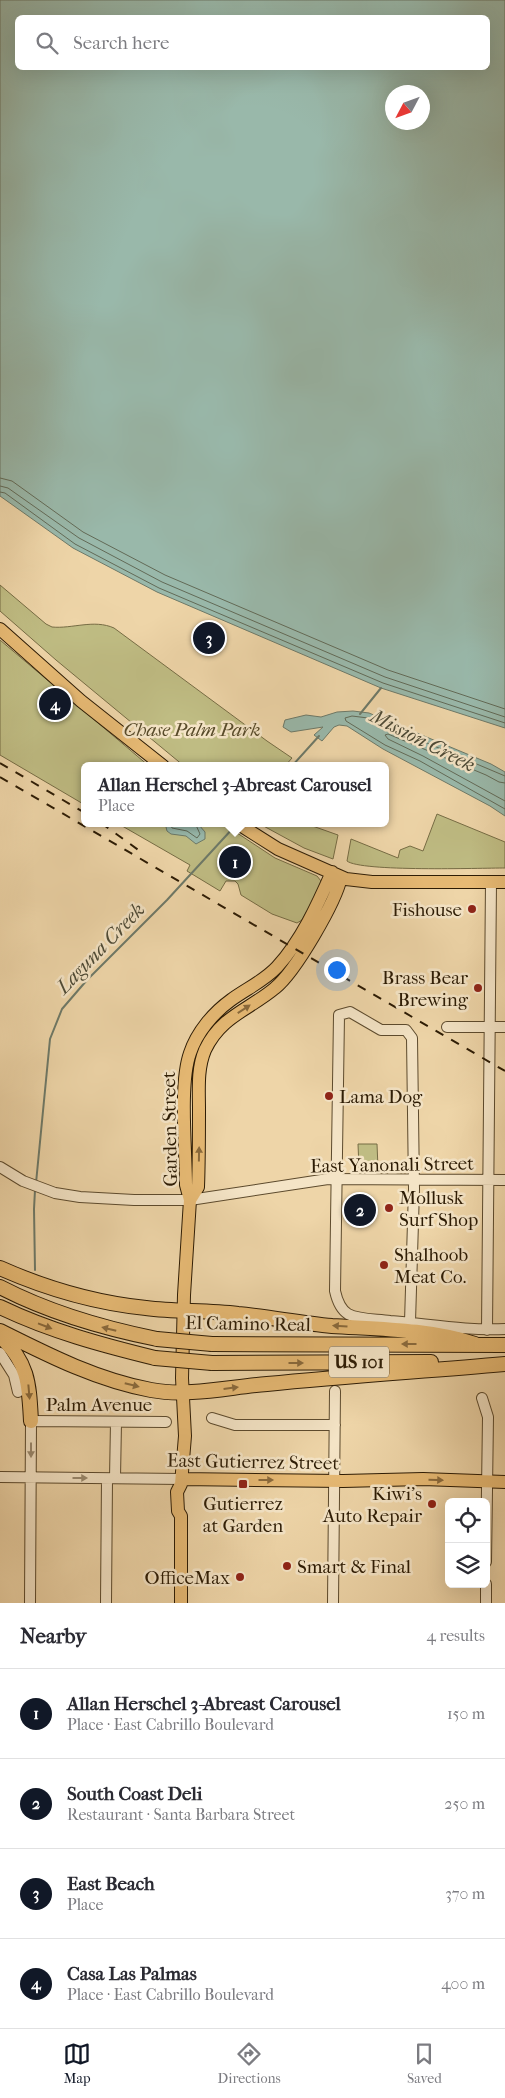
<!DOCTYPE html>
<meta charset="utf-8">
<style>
:root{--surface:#fff;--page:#f2f2f3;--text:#2b2b33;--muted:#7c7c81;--line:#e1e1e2;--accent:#111827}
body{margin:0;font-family:"IM FELL French Canon",serif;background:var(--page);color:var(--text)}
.controls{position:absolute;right:15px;bottom:15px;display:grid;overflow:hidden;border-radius:8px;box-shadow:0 5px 20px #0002}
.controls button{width:45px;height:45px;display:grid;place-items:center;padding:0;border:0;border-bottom:1px solid var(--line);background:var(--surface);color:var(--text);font:25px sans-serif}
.compass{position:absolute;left:385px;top:85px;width:45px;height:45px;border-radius:50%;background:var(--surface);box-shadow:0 5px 20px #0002;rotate:229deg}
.you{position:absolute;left:336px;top:969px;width:18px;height:18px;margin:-12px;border:4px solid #fff;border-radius:50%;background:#1a73e8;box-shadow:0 0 0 8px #1a73e833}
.badge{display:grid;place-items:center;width:32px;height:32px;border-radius:50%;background:var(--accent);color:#fff;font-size:16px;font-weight:700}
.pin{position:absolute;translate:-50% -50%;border:2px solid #fff;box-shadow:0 1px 5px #0006}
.popup{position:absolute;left:81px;top:762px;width:308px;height:65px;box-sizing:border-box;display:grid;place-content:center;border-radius:8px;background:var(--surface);filter:drop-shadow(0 1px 4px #0005);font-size:16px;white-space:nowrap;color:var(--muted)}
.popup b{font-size:19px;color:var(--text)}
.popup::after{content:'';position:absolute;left:50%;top:100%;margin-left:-10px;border:10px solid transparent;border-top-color:var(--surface)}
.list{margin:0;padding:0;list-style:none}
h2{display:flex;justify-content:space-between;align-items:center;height:65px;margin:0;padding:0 20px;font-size:21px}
h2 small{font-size:16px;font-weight:400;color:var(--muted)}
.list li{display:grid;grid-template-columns:32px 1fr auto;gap:15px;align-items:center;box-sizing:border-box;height:90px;padding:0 20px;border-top:1px solid var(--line)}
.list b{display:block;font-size:19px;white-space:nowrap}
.list p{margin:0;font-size:16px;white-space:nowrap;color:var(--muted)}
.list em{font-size:16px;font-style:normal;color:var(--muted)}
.icon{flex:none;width:28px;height:28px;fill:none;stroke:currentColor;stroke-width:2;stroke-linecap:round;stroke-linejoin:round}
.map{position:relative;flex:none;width:505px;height:1603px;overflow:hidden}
.search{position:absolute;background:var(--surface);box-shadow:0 5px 20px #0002;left:15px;right:15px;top:15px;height:55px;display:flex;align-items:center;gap:12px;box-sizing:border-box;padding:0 18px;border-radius:8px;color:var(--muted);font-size:19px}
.sheet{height:425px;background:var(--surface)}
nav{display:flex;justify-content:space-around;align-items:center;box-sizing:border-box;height:70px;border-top:1px solid var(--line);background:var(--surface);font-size:14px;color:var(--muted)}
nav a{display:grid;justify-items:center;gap:2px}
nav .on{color:var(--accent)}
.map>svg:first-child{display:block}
.green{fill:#bfbc83;stroke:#766c44}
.water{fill:#99b8aa;stroke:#6d7968;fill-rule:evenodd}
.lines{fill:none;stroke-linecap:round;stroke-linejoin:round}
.shore{stroke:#626a57;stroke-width:1}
.stream{stroke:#6d7968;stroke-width:2}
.minor-casing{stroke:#5c4a2d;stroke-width:12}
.major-casing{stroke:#2c1b04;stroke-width:14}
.highway-casing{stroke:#2c1b04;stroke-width:16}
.minor{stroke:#f4e4c6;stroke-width:10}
.major{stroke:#e7ba74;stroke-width:12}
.highway{stroke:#e7ba74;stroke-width:14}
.rail{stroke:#2c1b04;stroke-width:2;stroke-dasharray:9 9;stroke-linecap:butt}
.highway-bridge-casing{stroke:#2c1b04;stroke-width:16;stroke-linecap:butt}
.highway-bridge{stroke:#e7ba74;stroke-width:14}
.oneway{fill:#8a6a3c}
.oneway2{fill:#9a8a6f}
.poi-dot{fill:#8f2418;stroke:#f4e4c6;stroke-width:2}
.labels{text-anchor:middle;stroke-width:5;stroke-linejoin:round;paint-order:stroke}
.shield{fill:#f4e4c6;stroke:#68573e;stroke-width:1}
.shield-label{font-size:18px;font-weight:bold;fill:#2c1b04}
.park-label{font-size:19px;font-style:italic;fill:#584b2a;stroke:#f4e4c6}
.poi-label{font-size:19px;fill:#2c1b04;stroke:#f4e4c6;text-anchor:end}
.street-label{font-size:19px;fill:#2c1b04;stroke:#f4e4c6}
.water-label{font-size:20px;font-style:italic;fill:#4d4a36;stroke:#f4e4c6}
</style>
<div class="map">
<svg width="505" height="1603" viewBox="0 0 505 1603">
<rect width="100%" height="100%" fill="#eed5a8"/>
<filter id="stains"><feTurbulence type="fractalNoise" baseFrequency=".004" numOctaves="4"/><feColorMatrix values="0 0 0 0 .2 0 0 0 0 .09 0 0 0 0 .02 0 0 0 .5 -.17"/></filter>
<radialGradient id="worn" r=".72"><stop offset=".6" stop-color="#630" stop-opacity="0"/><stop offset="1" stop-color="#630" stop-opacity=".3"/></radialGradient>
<path class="green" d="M0,585L46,624L52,627C72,629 94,619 114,628L267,741L292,758L285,766H184L56,660L0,611Z
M0,640L149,766H85V805L0,755Z
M437,814L505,842V868C480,868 361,872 347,861L351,839L398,858L400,850L410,846L423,851Z
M117,823H222L275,858L317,876L321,881V887L302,920L297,923L272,914L241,895L238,884L235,881H226L220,891L187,871L190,865Z
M258,823H304L338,835L333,859L304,848Z
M358,1144H377L378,1168H359Z"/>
<path class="water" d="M0,0H505V728L381,688L157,592L73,548L0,496ZM18,18H488V68H18ZM392,92H422V122H392Z
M353,711L369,713L491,764L505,772V816L490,806L383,749L347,726L339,725L334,727L322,741L314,735L323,727L291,732L283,727L285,720L306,715L321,717L337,712Z
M165,823L199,825L205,832V839L196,844L186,836L171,834L167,831Z"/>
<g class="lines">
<path class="shore" d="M0,478L12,481L83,532L165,575L388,670L505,709
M0,486L8,488L79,538L162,582L385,677L505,717
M0,492L5,493L75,544L159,588L383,683L505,723
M505,776L368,718L352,716L345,718L346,721L385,745L420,761L505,809
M505,783L499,782L486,775L388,734L385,735L388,739L423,756L505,801
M170,823L172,828L187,831L197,838L200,834L195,823"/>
<path class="stream" d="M360,714L381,688
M292,766L319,736
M36,1183L50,1039L62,1009L87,980L167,900L234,827
M35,1190L34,1209L35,1270"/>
<g class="minor-casing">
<path id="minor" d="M447,1027H505
M0,1167L23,1181L55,1193L80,1197L134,1200H190L328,1179L505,1180
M410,1322L414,1189L412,1038L406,1030H381L350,1012L339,1015L335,1291C337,1300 340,1309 348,1314C359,1320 377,1319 390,1321C428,1324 467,1331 505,1329
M487,1330L491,882
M0,1353L14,1375L18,1392
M482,1398L488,1417L486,1562
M212,1418L235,1425H335
M0,1477L182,1479
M115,1478L116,1422
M486,1584V1603
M30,1603L31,1421L166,1422
M106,1603L107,1479
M333,1603L335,1391"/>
</g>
<g class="major-casing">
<path id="major" d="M0,629L81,701L163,766
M237,823L278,849L346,879L372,882H505
M190,1200L198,1187C199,1161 199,1136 199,1110C199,1090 197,1069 205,1050C221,1016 249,1010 275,988C295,972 336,902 341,877
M182,1479L343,1481L423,1479L505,1482
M181,1603V1516L178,1511L177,1492L181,1484L185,1436L182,1378L184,1295L190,1200L186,1185C186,1151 179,1084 190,1053C197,1032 213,1013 231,1000C246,989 264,981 277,967C301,941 318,904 332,872"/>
</g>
<g class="highway-casing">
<path id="highway" d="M0,1268C45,1288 97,1303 146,1308C176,1312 207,1310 238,1314C269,1317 300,1323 332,1326C379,1329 429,1329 475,1344
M0,1287C50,1313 102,1328 157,1339
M0,1307C50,1331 102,1345 155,1358
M0,1331C48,1355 97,1380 151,1390C189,1397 229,1387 267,1384C347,1376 426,1371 505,1364
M0,1336C29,1363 29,1385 31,1421
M212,1344L505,1345
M212,1363L431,1362"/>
</g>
<use href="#minor" class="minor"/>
<use href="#major" class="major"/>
<use href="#highway" class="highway"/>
<path class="rail" d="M0,763L85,813
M0,777L505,1071
M101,823L144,854"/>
<g class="highway-bridge-casing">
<path id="highway-bridge" d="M157,1339L212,1344
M155,1358L212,1363"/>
</g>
<use href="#highway-bridge" class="highway-bridge"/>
</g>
<defs><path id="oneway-solid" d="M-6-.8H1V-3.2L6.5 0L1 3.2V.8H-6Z" transform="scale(1.25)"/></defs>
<g class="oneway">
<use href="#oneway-solid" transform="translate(244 1009) rotate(-33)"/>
<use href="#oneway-solid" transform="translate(199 1154) rotate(-89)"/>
<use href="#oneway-solid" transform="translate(45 1326) rotate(21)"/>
<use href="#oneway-solid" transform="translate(340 1326) rotate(-176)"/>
<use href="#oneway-solid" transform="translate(109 1329) rotate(-166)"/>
<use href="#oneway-solid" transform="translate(409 1344) rotate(-180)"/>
<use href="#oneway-solid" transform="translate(296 1363)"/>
<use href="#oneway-solid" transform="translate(132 1385) rotate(14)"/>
<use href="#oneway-solid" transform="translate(231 1388) rotate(-7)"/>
<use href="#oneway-solid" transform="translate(29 1392) rotate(85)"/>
<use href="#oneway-solid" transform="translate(266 1480)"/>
<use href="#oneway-solid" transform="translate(436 1480) rotate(2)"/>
</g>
<g class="oneway2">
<use href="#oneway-solid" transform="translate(31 1450) rotate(90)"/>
<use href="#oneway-solid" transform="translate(80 1478)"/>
</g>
<g class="poi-dot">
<circle cx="472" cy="909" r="5"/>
<circle cx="478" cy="988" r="5"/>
<circle cx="329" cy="1096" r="5"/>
<circle cx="389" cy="1208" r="5"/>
<circle cx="384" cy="1265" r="5"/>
<rect x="238" y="1479" width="10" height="10" rx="2.5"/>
<circle cx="432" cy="1504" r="5"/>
<circle cx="287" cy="1566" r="5"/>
<circle cx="240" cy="1577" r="5"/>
</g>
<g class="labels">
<rect class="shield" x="329" y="1346.5" width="60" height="31" rx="4"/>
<g class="shield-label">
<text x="359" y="1368">US 101</text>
</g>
<g class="park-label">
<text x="192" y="736">Chase Palm Park</text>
</g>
<g class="poi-label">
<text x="462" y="916">Fishouse</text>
<text x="468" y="984">Brass Bear<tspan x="468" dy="22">Brewing</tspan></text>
<text x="339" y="1103" text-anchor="start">Lama Dog</text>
<text x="399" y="1204" text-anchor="start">Mollusk<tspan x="399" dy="22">Surf Shop</tspan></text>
<text x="394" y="1261" text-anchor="start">Shalhoob<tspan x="394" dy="22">Meat Co.</tspan></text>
<text x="422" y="1500">Kiwi's<tspan x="422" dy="22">Auto Repair</tspan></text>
<text x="243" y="1510" text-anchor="middle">Gutierrez<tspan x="243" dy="22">at Garden</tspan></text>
<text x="297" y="1573" text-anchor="start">Smart &amp; Final</text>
<text x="230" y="1584">OfficeMax</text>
</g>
<g class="street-label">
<text transform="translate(169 1129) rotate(-91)" y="7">Garden Street</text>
<text transform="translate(392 1164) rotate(-1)" y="7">East Yanonali Street</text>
<text transform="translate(248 1323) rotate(1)" y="7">El Camino Real</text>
<text x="99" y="1411">Palm Avenue</text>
<text transform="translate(253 1461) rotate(1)" y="7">East Gutierrez Street</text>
</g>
<g class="water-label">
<text transform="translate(423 740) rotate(27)" y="7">Mission Creek</text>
<text transform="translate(100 948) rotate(-46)" y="7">Laguna Creek</text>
</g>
</g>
<rect width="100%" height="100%" filter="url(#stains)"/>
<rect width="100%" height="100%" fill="url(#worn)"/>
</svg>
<div class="controls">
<button><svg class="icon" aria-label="locate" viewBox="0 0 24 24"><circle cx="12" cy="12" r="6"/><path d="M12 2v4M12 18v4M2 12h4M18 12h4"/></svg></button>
<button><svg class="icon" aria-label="layers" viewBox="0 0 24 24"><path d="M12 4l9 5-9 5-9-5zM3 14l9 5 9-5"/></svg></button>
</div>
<svg class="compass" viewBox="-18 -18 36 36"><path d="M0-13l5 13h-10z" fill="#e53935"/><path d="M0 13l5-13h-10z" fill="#7c7c81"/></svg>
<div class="you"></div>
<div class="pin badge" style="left:235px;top:862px">1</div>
<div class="popup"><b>Allan Herschel 3-Abreast Carousel</b>Place</div>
<div class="pin badge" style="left:360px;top:1210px">2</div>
<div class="pin badge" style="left:209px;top:638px">3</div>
<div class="pin badge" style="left:55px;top:704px">4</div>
<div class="search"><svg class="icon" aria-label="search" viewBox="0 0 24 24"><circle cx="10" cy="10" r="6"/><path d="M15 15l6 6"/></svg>Search here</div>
</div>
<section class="sheet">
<h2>Nearby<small>4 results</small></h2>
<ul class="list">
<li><span class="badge">1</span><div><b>Allan Herschel 3-Abreast Carousel</b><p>Place · East Cabrillo Boulevard</p></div><em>150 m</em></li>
<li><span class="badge">2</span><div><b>South Coast Deli</b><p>Restaurant · Santa Barbara Street</p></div><em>250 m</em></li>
<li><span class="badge">3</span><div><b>East Beach</b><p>Place</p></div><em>370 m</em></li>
<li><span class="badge">4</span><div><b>Casa Las Palmas</b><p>Place · East Cabrillo Boulevard</p></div><em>400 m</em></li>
</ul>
</section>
<nav>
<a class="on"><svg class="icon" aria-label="map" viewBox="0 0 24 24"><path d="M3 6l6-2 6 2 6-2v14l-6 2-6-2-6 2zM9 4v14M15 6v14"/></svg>Map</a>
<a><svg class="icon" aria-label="directions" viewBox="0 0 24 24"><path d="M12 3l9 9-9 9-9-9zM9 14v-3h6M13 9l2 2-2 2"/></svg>Directions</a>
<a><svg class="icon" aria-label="saved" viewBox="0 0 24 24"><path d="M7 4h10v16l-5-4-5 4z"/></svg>Saved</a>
</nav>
